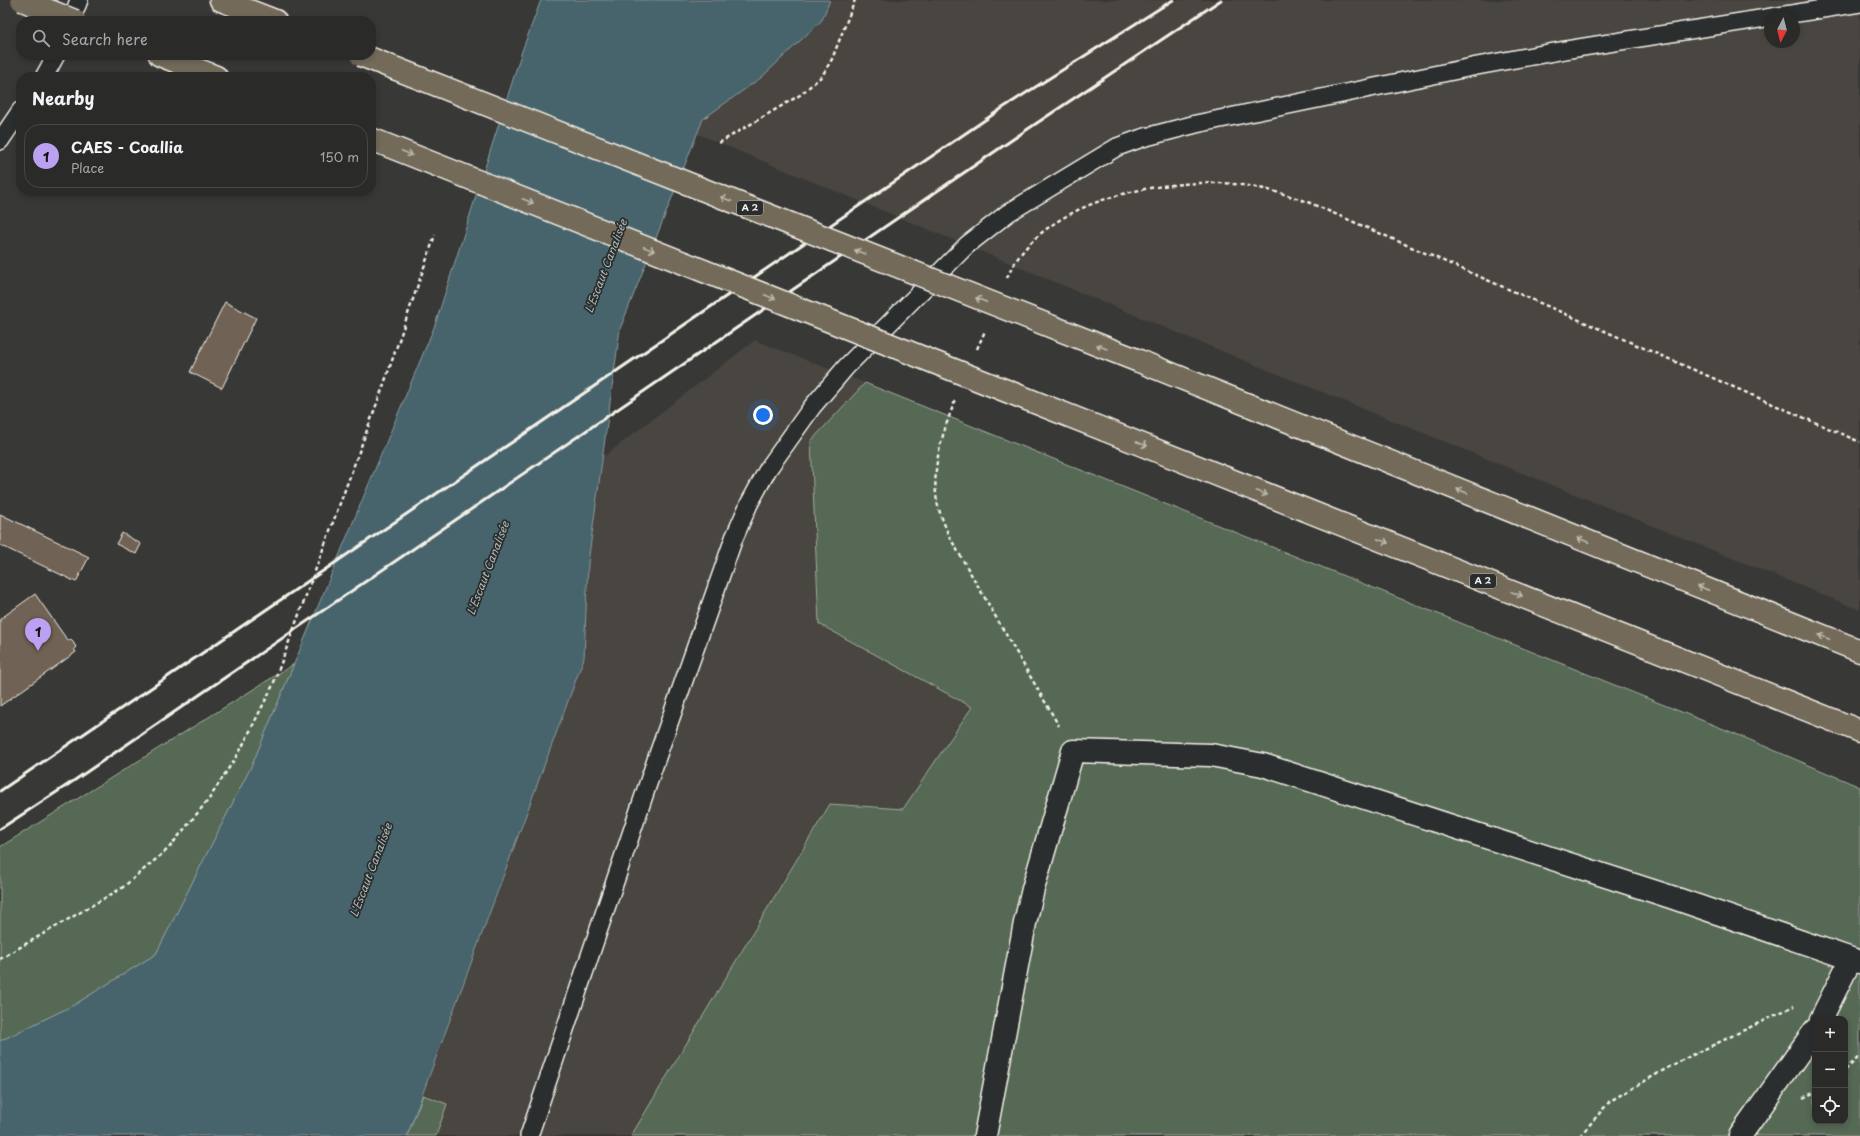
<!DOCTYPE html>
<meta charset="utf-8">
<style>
:root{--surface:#2a2a28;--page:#363634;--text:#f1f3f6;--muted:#a5a7a8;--line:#464645;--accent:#bca0f2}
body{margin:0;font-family:"Playpen Sans",sans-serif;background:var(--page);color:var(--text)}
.controls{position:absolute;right:12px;bottom:12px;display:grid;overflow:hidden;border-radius:8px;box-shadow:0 2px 6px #0003}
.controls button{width:36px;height:36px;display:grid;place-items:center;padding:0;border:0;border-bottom:1px solid var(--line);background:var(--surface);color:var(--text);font:20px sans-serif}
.compass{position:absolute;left:1764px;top:12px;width:36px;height:36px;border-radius:50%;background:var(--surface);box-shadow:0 2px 6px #0003;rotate:187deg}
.you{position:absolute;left:763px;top:415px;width:14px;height:14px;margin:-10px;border:3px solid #fff;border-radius:50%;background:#1a73e8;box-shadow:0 0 0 6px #1a73e833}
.badge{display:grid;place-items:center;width:26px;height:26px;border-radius:50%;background:var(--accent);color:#111;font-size:13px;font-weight:700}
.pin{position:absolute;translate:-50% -33px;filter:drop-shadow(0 1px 2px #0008)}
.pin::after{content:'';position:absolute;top:21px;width:14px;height:12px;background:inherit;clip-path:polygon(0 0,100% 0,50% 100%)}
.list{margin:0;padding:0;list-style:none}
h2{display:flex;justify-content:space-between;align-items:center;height:52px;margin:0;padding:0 16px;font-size:17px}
h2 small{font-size:13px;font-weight:400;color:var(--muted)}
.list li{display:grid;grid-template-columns:26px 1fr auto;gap:12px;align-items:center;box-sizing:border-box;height:64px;margin:0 8px 8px;padding:0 8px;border:1px solid var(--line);border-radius:16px}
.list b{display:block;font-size:15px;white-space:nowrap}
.list p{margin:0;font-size:13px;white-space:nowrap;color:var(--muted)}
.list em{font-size:13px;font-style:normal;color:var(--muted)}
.icon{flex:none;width:22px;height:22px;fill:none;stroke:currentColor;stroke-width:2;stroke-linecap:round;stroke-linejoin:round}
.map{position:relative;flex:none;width:1860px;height:1136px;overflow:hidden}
.search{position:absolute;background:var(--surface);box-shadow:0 2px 6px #0003;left:16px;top:16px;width:360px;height:44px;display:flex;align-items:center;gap:10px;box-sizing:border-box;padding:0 14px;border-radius:16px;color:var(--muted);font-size:15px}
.panel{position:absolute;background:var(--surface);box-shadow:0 2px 6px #0003;left:16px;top:72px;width:360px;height:124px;border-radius:16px}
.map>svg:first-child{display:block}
.built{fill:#48453f;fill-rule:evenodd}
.green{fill:#546954;stroke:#a4ad9e;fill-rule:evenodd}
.water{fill:#47646c;stroke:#8c9c9e}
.building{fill:#6f6355;stroke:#f4f1e8}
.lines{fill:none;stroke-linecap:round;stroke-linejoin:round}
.lane-casing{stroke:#f4f1e8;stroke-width:20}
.street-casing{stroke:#f4f1e8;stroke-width:25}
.highway-casing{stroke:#f4f1e8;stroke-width:25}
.path{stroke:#f4f1e8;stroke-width:2.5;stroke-dasharray:4 3;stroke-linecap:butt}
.lane{stroke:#2a2d2e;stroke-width:17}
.street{stroke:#2a2d2e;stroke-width:22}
.highway{stroke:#736b5a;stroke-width:22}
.rail{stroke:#f4f1e8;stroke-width:3}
.highway-bridge-casing{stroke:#f4f1e8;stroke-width:25;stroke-linecap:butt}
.highway-bridge{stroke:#736b5a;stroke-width:22}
.oneway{stroke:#c0bbaf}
.labels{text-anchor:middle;stroke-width:3.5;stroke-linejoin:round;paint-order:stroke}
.shield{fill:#2a2d2e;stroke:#b7b6b0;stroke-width:1}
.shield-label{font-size:9px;font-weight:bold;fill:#f4f1e8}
.water-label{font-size:11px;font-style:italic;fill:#afb9b6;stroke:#2a2d2e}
</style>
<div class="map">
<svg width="1860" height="1136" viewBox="0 0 1860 1136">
<rect width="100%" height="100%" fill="#383836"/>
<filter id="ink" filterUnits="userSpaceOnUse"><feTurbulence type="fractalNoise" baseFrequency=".025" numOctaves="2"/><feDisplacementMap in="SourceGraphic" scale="8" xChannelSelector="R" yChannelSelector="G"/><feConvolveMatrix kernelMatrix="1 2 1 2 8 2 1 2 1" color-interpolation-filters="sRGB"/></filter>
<g filter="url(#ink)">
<path class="built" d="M635,0H1860V610L1243,360L613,99ZM1770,18H1794V42H1770Z
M755,340L865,383L811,441L819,624L972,706L903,809L829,804L631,1136H436L447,1104L423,1095L584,658L588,563L603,457Z"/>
<path class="green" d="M865,383L1736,734L1860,787V1136H631L830,804L903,809L972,707L819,624L811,441ZM1815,1019H1845V1121H1815Z
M294,664L252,765L156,954L74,1005L0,1041V847Z
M423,1095L447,1104L436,1136H407Z"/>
<path class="water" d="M541,0H830L822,20L762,77L703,119L620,329L588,563L584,658L407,1136H0V1041L74,1005L156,954L252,765L435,325L522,51Z"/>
<path class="building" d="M225,302L256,318L222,388L190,372Z
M0,514L89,557L76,582L0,545Z
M122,533L141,544L136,554L116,544Z
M35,594L68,641L71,639L76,647L74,649L76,652L0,706V619Z"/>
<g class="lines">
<g class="lane-casing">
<path id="lane" d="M71,21L79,0
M44,77L56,55
M0,141L21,110
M529,1136L656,760L734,538L749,504L768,469L812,407L846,367L967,245L1008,213L1117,147L1142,138L1196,124L1477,66L1565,50L1860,3"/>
</g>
<g class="street-casing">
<path id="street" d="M1821,1019L1851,959
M985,1136L1025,923L1033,889L1073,751L1211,755L1263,765L1671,897L1860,962
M1740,1136L1815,1030"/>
</g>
<g class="highway-casing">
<path id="highway" d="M221,0L275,21
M160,55L216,77
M1139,361L1860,651
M1105,430L1860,731"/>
</g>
<path class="path" d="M719,143L800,95L822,76L832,59L855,0
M1007,278C1038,204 1146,181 1219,183C1250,184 1281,192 1310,203L1860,442
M977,349L985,331
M955,401C943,431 931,468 937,501C939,513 945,525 949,536L1059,726
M0,959L122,888L168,849L209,799L241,749L273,685L384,384L435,235
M1845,1070L1860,1056
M1803,1098L1815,1092
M1580,1136L1610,1101L1678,1062L1794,1006"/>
<use href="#lane" class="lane"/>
<use href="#street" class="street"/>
<use href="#highway" class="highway"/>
<path class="rail" d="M0,791L1004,107L1173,0
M0,829L69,784L1025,131L1221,0"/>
<g class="highway-bridge-casing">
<path id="highway-bridge" d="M22,0L75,21
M361,55L1139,361
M371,139L1105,430"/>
</g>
<use href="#highway-bridge" class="highway-bridge"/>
</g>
<defs><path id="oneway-shaft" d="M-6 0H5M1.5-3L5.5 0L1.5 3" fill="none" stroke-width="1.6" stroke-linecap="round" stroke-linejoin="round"/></defs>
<g class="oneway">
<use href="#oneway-shaft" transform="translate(407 153) rotate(22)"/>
<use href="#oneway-shaft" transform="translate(726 199) rotate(-158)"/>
<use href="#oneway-shaft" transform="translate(528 201) rotate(22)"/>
<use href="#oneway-shaft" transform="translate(649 249) rotate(22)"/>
<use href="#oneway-shaft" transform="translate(860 252) rotate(-158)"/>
<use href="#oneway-shaft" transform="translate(770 297) rotate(22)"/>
<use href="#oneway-shaft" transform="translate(981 300) rotate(-158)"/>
<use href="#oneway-shaft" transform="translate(1102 347) rotate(-158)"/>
<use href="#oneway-shaft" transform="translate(1142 444) rotate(22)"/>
<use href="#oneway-shaft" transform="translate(1462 491) rotate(-158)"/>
<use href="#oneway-shaft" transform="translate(1262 493) rotate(22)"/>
<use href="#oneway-shaft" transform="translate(1583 540) rotate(-158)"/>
<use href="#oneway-shaft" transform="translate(1383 541) rotate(22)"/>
<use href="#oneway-shaft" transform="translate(1703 588) rotate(-158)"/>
<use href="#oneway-shaft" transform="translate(1517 594) rotate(22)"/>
<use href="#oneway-shaft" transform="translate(1824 637) rotate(-158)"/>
</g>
</g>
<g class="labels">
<g class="shield">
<rect x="737" y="201" width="26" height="14" rx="3"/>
<rect x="1470" y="574" width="26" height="14" rx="3"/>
</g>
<g class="shield-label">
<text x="750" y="211">A 2</text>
<text x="1483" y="584">A 2</text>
</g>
<g class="water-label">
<text transform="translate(606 266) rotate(-69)" y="4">L'Escaut Canalisée</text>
<text transform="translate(488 568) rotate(-69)" y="4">L'Escaut Canalisée</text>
<text transform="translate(371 870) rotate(-69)" y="4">L'Escaut Canalisée</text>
</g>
</g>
</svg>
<div class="controls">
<button>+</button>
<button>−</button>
<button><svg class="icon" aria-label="locate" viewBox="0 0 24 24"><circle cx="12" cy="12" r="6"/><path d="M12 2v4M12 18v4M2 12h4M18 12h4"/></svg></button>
</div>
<svg class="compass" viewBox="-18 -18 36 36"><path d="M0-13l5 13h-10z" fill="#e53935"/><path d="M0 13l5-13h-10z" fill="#a5a7a8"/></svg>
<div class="you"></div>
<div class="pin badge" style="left:38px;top:651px">1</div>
<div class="search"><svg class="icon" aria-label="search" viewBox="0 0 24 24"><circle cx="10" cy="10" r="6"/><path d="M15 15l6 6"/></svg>Search here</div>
<section class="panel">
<h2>Nearby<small></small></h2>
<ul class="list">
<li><span class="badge">1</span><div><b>CAES - Coallia</b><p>Place</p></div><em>150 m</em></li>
</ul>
</section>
</div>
